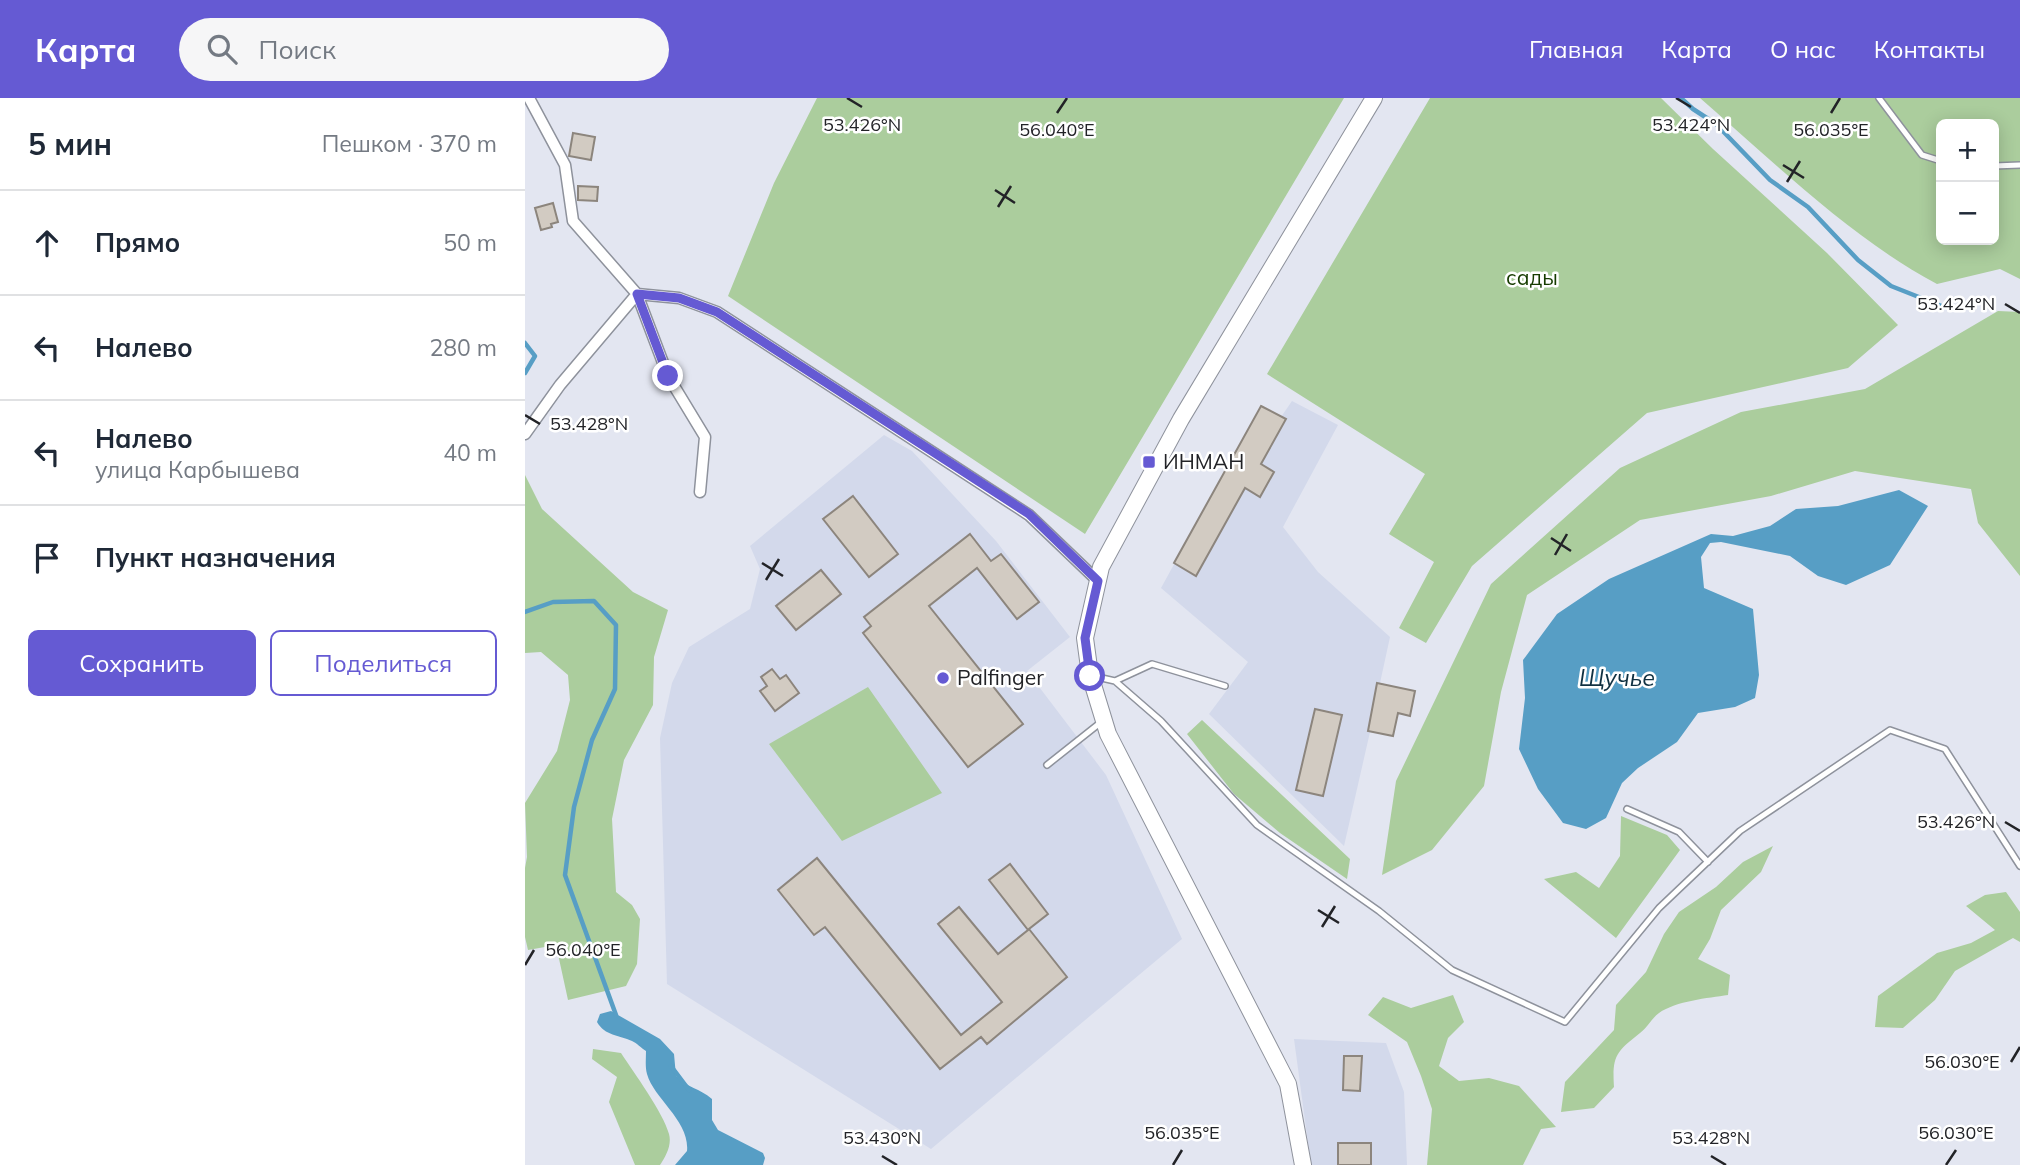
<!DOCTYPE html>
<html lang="ru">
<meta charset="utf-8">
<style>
:root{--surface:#fff;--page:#f6f6f7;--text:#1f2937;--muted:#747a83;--line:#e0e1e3;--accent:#655ad3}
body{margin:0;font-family:Mulish,sans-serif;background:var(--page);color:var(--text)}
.controls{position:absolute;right:21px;top:21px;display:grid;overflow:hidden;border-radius:10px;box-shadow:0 4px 18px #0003}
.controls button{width:63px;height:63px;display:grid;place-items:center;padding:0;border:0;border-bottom:2px solid var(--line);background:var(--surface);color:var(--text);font:35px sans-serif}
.stop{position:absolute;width:21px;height:21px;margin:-16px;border:5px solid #655ad3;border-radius:50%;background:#fff}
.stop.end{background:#655ad3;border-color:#fff;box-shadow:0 2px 7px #0008}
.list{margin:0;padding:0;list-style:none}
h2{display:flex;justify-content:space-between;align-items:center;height:91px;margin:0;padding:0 28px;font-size:30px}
h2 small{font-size:23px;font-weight:400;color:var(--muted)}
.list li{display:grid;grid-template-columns:46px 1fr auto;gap:21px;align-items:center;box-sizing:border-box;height:105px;padding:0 28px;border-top:2px solid var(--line)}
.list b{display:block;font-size:26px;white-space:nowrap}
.list p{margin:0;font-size:23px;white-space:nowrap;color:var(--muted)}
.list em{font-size:23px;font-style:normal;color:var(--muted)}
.actions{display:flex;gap:14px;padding:21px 28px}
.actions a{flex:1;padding:16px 0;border:2px solid var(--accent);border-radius:10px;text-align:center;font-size:24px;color:var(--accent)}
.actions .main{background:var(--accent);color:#fff}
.icon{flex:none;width:38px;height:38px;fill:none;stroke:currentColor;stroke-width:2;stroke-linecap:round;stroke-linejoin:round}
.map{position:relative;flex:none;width:1495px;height:1067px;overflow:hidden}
header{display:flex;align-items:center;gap:42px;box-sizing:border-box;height:98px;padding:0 35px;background:var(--accent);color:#fff}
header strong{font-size:33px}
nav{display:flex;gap:38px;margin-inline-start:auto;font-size:24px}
.search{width:490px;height:63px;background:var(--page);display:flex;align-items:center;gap:18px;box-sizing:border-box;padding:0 24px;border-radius:38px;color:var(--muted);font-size:26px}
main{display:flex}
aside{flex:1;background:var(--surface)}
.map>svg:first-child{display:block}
.built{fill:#d3d9eb}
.green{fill:#abcd9d;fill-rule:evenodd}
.water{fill:#579ec5}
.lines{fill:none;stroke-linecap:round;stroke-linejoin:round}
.stream{stroke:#579ec5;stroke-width:4.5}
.building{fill:#d2cbc2;stroke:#8c857d;stroke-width:2}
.lane-casing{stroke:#8e929c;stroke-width:8}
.street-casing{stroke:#8e929c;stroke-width:13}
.secondary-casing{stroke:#8e929c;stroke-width:18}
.lane{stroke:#fff;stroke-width:5}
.street{stroke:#fff;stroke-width:10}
.secondary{stroke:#fff;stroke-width:16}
.route{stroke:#655ad3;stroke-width:9}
.ticks{fill:none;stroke:#222327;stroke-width:2.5}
.poi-dot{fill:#655ad3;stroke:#fff;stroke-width:2.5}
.labels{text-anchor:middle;stroke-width:5;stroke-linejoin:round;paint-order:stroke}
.park-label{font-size:21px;fill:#163c00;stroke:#fff}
.poi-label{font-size:21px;fill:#222327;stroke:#fff;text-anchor:start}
.water-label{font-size:23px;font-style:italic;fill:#103142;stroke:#fff}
.ticks-label{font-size:18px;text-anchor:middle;fill:#222327;stroke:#fff;stroke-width:5;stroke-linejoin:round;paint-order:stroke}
</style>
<header>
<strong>Карта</strong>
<div class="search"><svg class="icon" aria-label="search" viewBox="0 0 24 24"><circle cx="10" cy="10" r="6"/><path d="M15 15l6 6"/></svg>Поиск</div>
<nav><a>Главная</a><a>Карта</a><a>О нас</a><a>Контакты</a></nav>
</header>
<main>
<aside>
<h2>5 мин<small>Пешком · 370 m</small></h2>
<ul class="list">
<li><svg class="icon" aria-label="ahead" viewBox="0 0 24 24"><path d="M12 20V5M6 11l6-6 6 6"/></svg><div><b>Прямо</b></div><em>50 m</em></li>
<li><svg class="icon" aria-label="left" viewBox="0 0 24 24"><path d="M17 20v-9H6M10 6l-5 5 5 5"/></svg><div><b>Налево</b></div><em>280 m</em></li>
<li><svg class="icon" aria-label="left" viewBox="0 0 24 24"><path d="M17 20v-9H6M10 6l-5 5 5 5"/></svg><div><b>Налево</b><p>улица Карбышева</p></div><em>40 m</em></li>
<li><svg class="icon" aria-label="arrive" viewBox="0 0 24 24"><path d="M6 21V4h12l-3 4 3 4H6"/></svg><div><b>Пункт назначения</b></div></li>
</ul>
<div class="actions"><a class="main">Сохранить</a><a>Поделиться</a></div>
</aside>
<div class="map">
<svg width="1495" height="1067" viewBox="0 0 1495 1067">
<rect width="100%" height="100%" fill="#e3e6f1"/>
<path class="built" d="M767,303L813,327L758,429L793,474L865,539L855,585L890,593L885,618L873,615L868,638L845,634L819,748L684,616L723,564L636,490L736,308L756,319Z
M359,337L387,353L471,443L545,539L502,573L581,677L657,841L406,1051L142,886L135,640L147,585L164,549L225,511L235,471L225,448Z
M769,941L861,945L879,994L882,1067H786Z"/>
<path class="green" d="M292,0H819L560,436L203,198L249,85Z
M905,0H1136L1188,51L1302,155L1373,227L1323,270L1122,315L947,468L901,545L874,530L909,464L864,436L900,376L742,276Z
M1175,0H1495V181L1475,171L1412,186C1324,139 1250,65 1175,0ZM1416,26H1469V142H1416Z
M1473,213L1495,214V478L1453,425L1446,391L1330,373L1246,398L1115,422L1002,497L976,594L959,688L907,752L857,777L871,683L966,486L1095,370L1216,314L1340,291Z
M0,377L17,411L108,494L143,512L129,559L128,607L99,662L87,721L91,794L107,807L115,821L112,866L101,888L43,902L31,847L3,852L0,839V770L2,759L0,705L32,653L45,602L43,577L16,554L0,555Z
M343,589L417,695L317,743L244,646Z
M677,622L825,761L822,781L755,735L709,696L662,636Z
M1096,718L1142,737L1155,752L1091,840L1019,781L1051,774L1074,790L1095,758Z
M1248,748L1236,774L1196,812L1185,841L1173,861L1205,877L1203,897C1183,900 1151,903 1134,915C1127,920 1123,929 1115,935C1091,954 1087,958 1089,989L1069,1010L1036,1014L1040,984L1089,932L1091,907L1121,874L1139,836L1154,814L1191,789L1218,764Z
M1481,794L1495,814V844L1488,840L1430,873L1410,902L1378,930L1350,929L1353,898L1412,855L1446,845L1470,832L1441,808L1460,797Z
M928,897L939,924L923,940L914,968L934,983L964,980L994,988L1031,1029L1016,1031L998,1067H902L907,1011L896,978L882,944L843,917L858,899L886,910Z
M68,951L96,955C109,975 138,1014 144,1036C147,1047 141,1058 135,1067H110L84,1004L92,979L67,961Z"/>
<path class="water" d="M1374,392L1403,408L1365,467L1321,487L1293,478L1265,458L1196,444L1185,445L1176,459L1179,490L1228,511L1234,577L1230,600L1210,609L1173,615L1152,644L1113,670L1097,685L1081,720L1061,731L1038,725L1013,691L994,651L1000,600L998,562L1032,516L1084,481L1186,436L1208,438L1245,428L1271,411L1313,408Z
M86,913L135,941L149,956L151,978C163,990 174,990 187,1001V1022L193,1032L238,1055L240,1060L238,1067H150L162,1053C165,1023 129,1001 122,976C120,969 121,960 121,953C116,950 112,945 107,943C94,937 80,938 72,924L75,916Z"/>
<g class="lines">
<path class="stream" d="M1156,0L1168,11L1191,26L1245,82L1283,109L1333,162L1366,188L1419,209
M0,245L10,258L0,275
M0,514L28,504L69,503L91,527L90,591L67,642L49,709L40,777L91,917
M146,968L164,992"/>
</g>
<path class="building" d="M48,35L70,39L66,62L44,58Z
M53,88L73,89L72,103L53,102Z
M28,105L33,124L26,126L27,129L16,132L10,110Z
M736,308L761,321L736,366L749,374L735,399L720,390L671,478L649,465Z
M328,398L373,456L344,479L298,421Z
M445,436L466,463L476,456L514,504L492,521L452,470L404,508L498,626L443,669L338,535L346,528L339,519Z
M296,472L316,496L271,532L251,508Z
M247,571L255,581L261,577L274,595L250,613L235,593L242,588L236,579Z
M852,585L890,593L885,618L873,615L868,638L843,633Z
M790,611L817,617L798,698L771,692Z
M292,760L436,937L477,904L413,826L434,809L473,856L503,832L464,782L485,766L523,816L504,831L542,879L462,946L456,939L415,971L300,829L289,837L253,792Z
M819,958H837L835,993L818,992Z
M813,1045H846V1067H813Z"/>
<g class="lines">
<g class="lane-casing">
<path id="lane" d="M1354,0L1397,57L1416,63
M1469,68L1495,67
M568,578L590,583L636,623L732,727L854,813L927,872L1040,924L1134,810L1215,733L1365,632L1420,651L1495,768
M590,583L627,566L700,588
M522,667L575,625
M1102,711L1154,734L1183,764"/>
</g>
<g class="street-casing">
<path id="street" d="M4,0L40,67L48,123L112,196L143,278L180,339L175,394
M0,336L35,287L112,196L154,200L192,214L504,417L573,483"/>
</g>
<g class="secondary-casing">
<path id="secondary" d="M778,1067L763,986L583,636L565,577L560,540L576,469L656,321L849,0"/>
</g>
<use href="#lane" class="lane"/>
<use href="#street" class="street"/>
<use href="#secondary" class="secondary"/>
</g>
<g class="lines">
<path class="route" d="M143,278L112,196L154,200L192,214L504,416L573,483L560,540L565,578"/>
</g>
<path class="ticks" d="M322,0L337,9M1151,0L1166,9M532,15L542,0M1306,15L1315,0M1258,67L1279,80M1262,84L1275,63M470,92L490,105M473,109L486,88M1480,206L1495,215M0,317L15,326M1026,440L1046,453M1030,457L1042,436M237,465L258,478M241,482L254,461M1480,724L1495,733M793,812L814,825M797,829L810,808M0,867L9,852M1486,964L1495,949M357,1058L372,1067M1186,1058L1201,1067M648,1067L657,1052M1421,1067L1431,1052"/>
<g class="poi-dot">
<rect x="617" y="357" width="14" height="14" rx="3.5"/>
<circle cx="418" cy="580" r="7"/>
</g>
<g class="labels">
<g class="park-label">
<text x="1007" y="187">сады</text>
</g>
<g class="poi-label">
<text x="638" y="371">ИНМАН</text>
<text x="432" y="587">Palfinger</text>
</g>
<g class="water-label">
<text x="1092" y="588">Щучье</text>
</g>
</g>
<g class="ticks-label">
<text x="337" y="33">53.426°N</text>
<text x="1166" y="33">53.424°N</text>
<text x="532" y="38">56.040°E</text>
<text x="1306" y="38">56.035°E</text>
<text x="1431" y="212">53.424°N</text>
<text x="64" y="332">53.428°N</text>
<text x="1431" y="730">53.426°N</text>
<text x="58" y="858">56.040°E</text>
<text x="1437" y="970">56.030°E</text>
<text x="657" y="1041">56.035°E</text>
<text x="1431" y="1041">56.030°E</text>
<text x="357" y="1046">53.430°N</text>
<text x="1186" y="1046">53.428°N</text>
</g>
</svg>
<div class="controls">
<button>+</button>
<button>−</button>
</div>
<div class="stop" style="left:565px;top:578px"></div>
<div class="stop end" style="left:143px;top:278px"></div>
</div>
</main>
